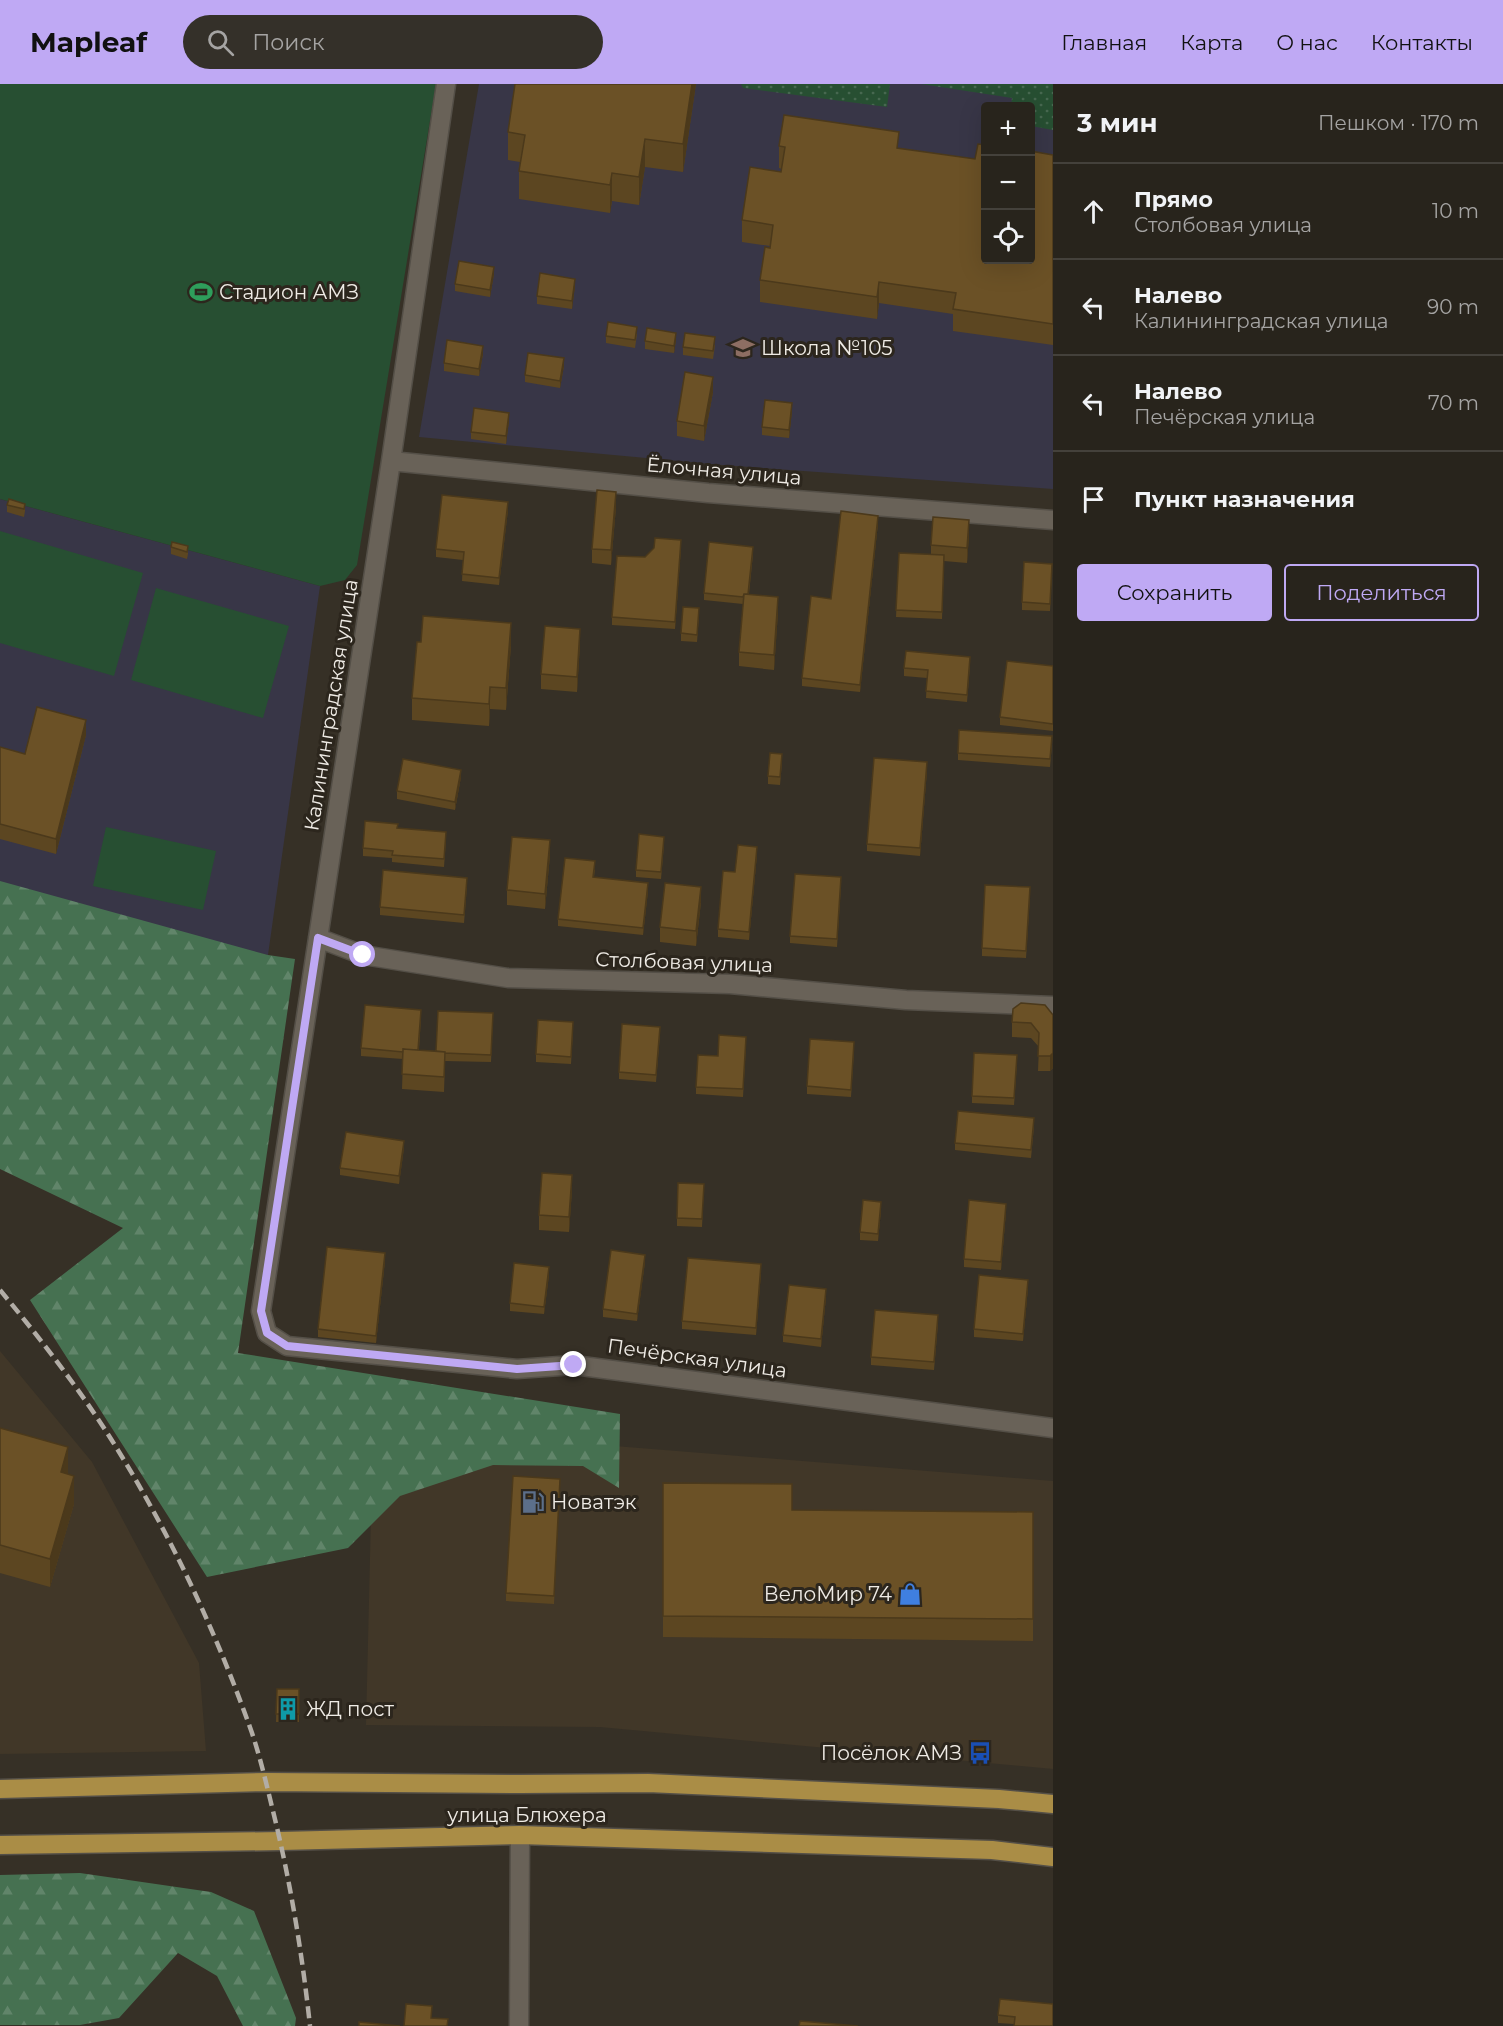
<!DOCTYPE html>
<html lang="ru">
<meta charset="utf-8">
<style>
:root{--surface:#28241c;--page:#343029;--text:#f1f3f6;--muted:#a5a4a3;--line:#44413b;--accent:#bfa9f4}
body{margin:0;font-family:Montserrat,sans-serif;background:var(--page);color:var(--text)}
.controls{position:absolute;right:18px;top:18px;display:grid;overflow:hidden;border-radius:6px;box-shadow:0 6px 24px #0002}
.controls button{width:54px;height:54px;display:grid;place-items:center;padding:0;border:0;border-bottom:2px solid var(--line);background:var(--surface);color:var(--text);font:30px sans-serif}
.stop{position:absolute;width:18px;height:18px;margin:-14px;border:4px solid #bfa9f4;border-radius:50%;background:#fff}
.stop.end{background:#bfa9f4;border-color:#fff;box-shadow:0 2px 6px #0008}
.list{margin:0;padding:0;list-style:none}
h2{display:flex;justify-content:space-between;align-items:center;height:78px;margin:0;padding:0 24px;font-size:26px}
h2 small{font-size:20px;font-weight:400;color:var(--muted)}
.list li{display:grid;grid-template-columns:39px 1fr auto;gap:18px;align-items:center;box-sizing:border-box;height:96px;padding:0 24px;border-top:2px solid var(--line)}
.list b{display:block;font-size:22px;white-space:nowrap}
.list p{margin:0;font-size:20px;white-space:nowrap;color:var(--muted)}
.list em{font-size:20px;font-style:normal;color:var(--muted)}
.actions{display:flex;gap:12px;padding:18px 24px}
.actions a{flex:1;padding:14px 0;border:2px solid var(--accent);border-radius:6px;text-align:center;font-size:21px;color:var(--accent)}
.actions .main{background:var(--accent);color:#111}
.icon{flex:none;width:33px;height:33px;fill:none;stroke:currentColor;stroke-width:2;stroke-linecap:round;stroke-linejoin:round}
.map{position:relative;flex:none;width:1053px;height:1942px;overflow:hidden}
header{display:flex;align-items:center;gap:36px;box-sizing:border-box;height:84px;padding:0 30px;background:var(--accent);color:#111}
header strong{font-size:28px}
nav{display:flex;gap:33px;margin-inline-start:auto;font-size:21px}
.search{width:420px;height:54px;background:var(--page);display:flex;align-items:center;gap:15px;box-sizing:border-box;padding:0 21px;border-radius:33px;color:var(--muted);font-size:22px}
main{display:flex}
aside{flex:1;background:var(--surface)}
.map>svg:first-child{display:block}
.built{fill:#413728}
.education{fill:#383647;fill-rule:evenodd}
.grass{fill:url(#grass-dots)}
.forest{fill:url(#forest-firs)}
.park{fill:#274f32}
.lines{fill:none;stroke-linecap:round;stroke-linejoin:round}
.street-casing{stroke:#544f47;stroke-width:21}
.primary-casing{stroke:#544f47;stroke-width:21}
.street{stroke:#696258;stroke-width:18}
.primary{stroke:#aa8d46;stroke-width:18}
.rail{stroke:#b2ada6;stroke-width:4.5;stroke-dasharray:12 6;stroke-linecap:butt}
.wall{fill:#5c4621}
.shaded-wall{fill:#4b391b}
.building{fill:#6b5126;stroke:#4b391b;stroke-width:1.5}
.route{stroke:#bfa9f4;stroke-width:8}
.labels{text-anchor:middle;stroke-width:6;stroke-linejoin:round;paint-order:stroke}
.poi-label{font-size:20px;fill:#efebe5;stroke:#2c261d;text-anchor:start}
.street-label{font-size:20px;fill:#efebe5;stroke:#2c261d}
</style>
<header>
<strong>Mapleaf</strong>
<div class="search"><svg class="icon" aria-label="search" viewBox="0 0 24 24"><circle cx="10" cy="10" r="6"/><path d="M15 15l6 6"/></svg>Поиск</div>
<nav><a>Главная</a><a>Карта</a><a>О нас</a><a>Контакты</a></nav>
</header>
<main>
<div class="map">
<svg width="1053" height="1942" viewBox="0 0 1053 1942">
<defs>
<pattern id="grass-dots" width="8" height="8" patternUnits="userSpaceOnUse" patternTransform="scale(1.5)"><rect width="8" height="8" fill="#274f32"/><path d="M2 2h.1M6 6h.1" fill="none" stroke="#476850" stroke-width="1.8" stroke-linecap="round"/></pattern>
<pattern id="forest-firs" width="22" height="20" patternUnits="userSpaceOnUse" patternTransform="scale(1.5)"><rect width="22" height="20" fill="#467151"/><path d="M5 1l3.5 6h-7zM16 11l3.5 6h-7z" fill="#61856a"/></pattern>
</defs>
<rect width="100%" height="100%" fill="#363026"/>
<path class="built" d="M0,1267L92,1378L199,1579L206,1667L0,1670Z
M373,1349L602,1361L1053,1397V1685L600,1643L366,1641Z"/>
<path class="education" d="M479,0H1053V405L722,381L419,353ZM986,22H1030V176H986Z
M0,415L320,502L268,871L0,815Z"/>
<path class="grass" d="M741,0H890L887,23L743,4Z
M921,0H1053V46L1031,42L1030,22H1011L1012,14Z"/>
<path class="forest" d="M0,797L268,871L295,875L238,1269L620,1330L619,1404L583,1382L493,1381L400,1412L348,1464L207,1493L30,1216L123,1144L0,1085Z
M80,1789L211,1808L254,1827L296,1934L295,1942H243L217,1892L178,1869L119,1934L80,1941H0V1791Z"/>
<path class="park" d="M0,0H436L357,481L345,496L320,502L0,415Z
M0,447L143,489L114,592L0,559Z
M156,504L289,542L263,634L131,596Z
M106,743L216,767L203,826L93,802Z"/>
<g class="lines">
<g class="street-casing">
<path id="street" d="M446,0L391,377L261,1227L267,1249L287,1262L517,1285L574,1281L1053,1344
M391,377L708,409L1053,436
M318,854L363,871L508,894L730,900L906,916L1053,922
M519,1942L520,1751"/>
</g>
<g class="primary-casing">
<path id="primary" d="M0,1705L266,1698L521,1700L648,1699L999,1715L1053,1720
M0,1761L281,1757L520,1751L992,1766L1053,1773"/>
</g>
<use href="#street" class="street"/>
<use href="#primary" class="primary"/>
<path class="rail" d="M0,1206C39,1253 78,1303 111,1355C169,1447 216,1547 252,1649C260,1673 266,1698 272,1723C290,1795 302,1868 310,1942"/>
</g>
<path class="wall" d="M696,0L683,88L645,83L639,121L612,117L610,129L519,115V87L520,78L508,76V48Z
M779,62L899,64L975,75L1053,71V261L953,247V230L879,219L877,235L760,218V196L770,162L742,158V136L781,88L782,85L779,84Z
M494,190L490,213L455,207V200Z
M575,202L572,225L537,220V212Z
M637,250L635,264L606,259V252Z
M676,256L674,269L645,265V257Z
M715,261L713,275L683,271V263Z
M483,270L479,292L444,287V279Z
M564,282L560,304L525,298V291Z
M713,308L704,357L677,352V337Z
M792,327L789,354L762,351V343Z
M509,337L506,360L471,355V348Z
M25,420V427L24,433L7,428V421Z
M616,423L611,481L592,479V465Z
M508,426L499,501L462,497L463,476L436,473V465Z
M878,439L860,608L802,602V594L831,515Z
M969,451L967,479L944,477L942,535L896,533L899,469L931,471V461Z
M188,462V470L187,475L171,470V463Z
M681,463L675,545L612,541V533L645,473Z
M753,470L749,510L778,528L774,586L739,582V568L743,520L704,516V509Z
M1052,487L1050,527L1022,526V518Z
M699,531L697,558L681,557V549Z
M421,558L511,561L506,626L490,625L489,642L412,636V614Z
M580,560L577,608L541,605V590Z
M970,581L967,618L926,614L927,594L904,592V584Z
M1053,582V647L1000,641V633Z
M86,651L56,770L0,755V663L25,670Z
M1052,660L1050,683L958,676V669Z
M782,678L780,701L768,700V692Z
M927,686L920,772L867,767V760Z
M461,693L455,726L397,715V707Z
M398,744L446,755L444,783L392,778V774L363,772V764Z
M664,760L661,795L636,793V786Z
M757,770L749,856L718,853V845L735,788Z
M550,771L545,825L507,821V806Z
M595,785L594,793L648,807L643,851L558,842V835Z
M467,801L464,839L380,831V823Z
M841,801L837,863L790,859V852Z
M1030,811L1026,874L982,872V864Z
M701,818L696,862L660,858V843Z
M493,929L491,978L445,977L444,1008L402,1005L403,975L361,972V964L421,933L419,966L436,967Z
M1053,931V984L1050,987H1038L1039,963L1031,954L1012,953V938Z
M573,946L571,980L536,978V970Z
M660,950L656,998L619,995V988Z
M746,960L743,1013L696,1010V1003L718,972Z
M854,966L851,1013L807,1010V1002Z
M1017,978L1014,1021L972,1019V1012Z
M1034,1042L1031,1074L955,1066V1059Z
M404,1064L399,1100L340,1091V1084Z
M704,1100L702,1143L677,1142V1134Z
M572,1106L569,1148L539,1146V1131Z
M881,1126L878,1157L860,1156V1148Z
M1006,1127L1001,1186L964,1183V1175Z
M385,1177L376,1259L318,1253V1245Z
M645,1178L637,1237L603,1233V1225Z
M761,1188L756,1251L682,1245V1237Z
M549,1191L544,1230L510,1227V1219Z
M1028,1203L1023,1257L974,1253V1245Z
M826,1213L821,1263L783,1258V1251Z
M938,1239L934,1286L871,1281V1273Z
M0,1344L68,1390L74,1420L50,1503L0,1489Z
M560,1395L554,1520L506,1517V1509Z
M663,1399L792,1426L1033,1428V1557L663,1553Z
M277,1605H299V1638H276Z
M986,1657L985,1673L972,1672V1664Z
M1053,1920L1014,1940L998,1939V1931Z"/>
<path class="shaded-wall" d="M692,0H696L683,88V60Z
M645,55V83L639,121V93Z
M612,89V117L610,129V101Z
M494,183V190L490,213V206Z
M575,195V202L572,225V217Z
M879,198V219L877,235V213Z
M676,249V256L674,269V262Z
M483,262V270L479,292V285Z
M564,274V282L560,304V297Z
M713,293V308L704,357V342Z
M792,319V327L789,354V346Z
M509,329V337L506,360V352Z
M616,408V423L611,481V466Z
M508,418V426L499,501V494Z
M878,432V439L860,608V601Z
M969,436V451L967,479V464Z
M681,456V463L675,545V538Z
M778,513V528L774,586V571Z
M511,539V561L506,626V604Z
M580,545V560L577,608V593Z
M490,603V625L489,642V620Z
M86,636V651L56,770V755Z
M927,678V686L920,772V764Z
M461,686V693L455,726V718Z
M550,756V771L545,825V810Z
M757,763V770L749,856V848Z
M648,799V807L643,851V844Z
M701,803V818L696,862V847Z
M1053,969V984L1050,987V972Z
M404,1057V1064L399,1100V1092Z
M572,1091V1106L569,1148V1133Z
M881,1118V1126L878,1157V1150Z
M1006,1120V1127L1001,1186V1178Z
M385,1169V1177L376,1259V1252Z
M645,1171V1178L637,1237V1230Z
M761,1180V1188L756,1251V1244Z
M549,1183V1191L544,1230V1223Z
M1028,1196V1203L1023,1257V1250Z
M826,1205V1213L821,1263V1255Z
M68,1363V1391L61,1388Z
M74,1392V1420L50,1503V1475Z"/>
<path class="building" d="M515,0H692L683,60L645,55L639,93L612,89L610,101L519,87L525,51L508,48Z
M784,31L899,48L897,64L975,75L978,60L986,61V176H1030V67L1053,71V240L953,225L956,209L879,198L877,213L760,196L765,163L770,164L773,141L742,136L750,83L781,88L785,63L779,62Z
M459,177L494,183L490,206L455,200Z
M540,189L575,195L572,217L537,212Z
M608,238L637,243L635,256L606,252Z
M647,244L676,249L674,262L645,257Z
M685,249L715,253L713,267L683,263Z
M447,256L483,262L479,285L444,279Z
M528,269L564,274L560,297L525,291Z
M685,288L713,293L704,342L677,337Z
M765,316L792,319L789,346L762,343Z
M474,324L509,329L506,352L471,348Z
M597,406L616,408L611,466L592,465Z
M442,411L508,418L499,494L462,490L464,468L436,465Z
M9,415L25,420L24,425L7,421Z
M841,427L878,432L860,601L802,594L811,512L831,515Z
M933,433L969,436L967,464L931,461Z
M655,454L681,456L675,538L612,533L617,472L645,473L654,464Z
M172,458L188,462L187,468L171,463Z
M709,458L753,463L748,510H744L743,513L704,509Z
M899,469L944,471L942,528L896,526Z
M1024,478L1052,480L1050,520L1022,518Z
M744,510L778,513L774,571L739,568Z
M683,523L699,524L697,551L681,549Z
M423,532L511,539L506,604L490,603L489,620L412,614L417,558H421Z
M545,542L580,545L577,593L541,590Z
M906,567L970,573L967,611L926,607L928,586L904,584Z
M1007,577L1053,582V640L1000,633Z
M37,623L86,636L56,755L0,740V663L25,670Z
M959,646L1052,652L1050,675L958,669Z
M770,669L782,670L780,693L768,692Z
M874,674L927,678L920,764L867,760Z
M403,675L461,686L455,718L397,707Z
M365,737L398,740L397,744L446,748L444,775L392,771L393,767L363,764Z
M639,750L664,753L661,788L636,786Z
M512,753L550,756L545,810L507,806Z
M738,761L757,763L749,848L718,845L723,787L735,788Z
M565,774L595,777L593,793L648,799L643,844L558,835Z
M383,786L467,794L464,831L380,823Z
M795,790L841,793L837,855L790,852Z
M665,799L701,803L696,847L660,843Z
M985,801L1030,803L1026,867L982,864Z
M1021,919L1045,921L1053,931V969L1050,972H1038L1039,949L1031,939L1012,938L1013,925Z
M365,921L421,926L418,966L403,965V968L361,964Z
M438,927L493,929L491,971L445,969V968L436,967Z
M538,936L573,938L571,973L536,970Z
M622,940L660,943L656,991L619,988Z
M719,951L746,953L743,1005L696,1003L698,971L718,972Z
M810,955L854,958L851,1006L807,1002Z
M403,965L445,968L444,993L402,990Z
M974,969L1017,971L1014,1014L972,1012Z
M958,1027L1034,1034L1031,1066L955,1059Z
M346,1048L404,1057L399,1092L340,1084Z
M542,1089L572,1091L569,1133L539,1131Z
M678,1099L704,1100L702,1135L677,1134Z
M863,1116L881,1118L878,1150L860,1148Z
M969,1116L1006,1120L1001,1178L964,1175Z
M327,1163L385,1169L376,1252L318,1245Z
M611,1166L645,1171L637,1230L603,1225Z
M688,1174L761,1180L756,1244L682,1237Z
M514,1179L549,1183L544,1223L510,1219Z
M979,1191L1028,1196L1023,1250L974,1245Z
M789,1201L826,1205L821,1255L783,1251Z
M875,1226L938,1231L934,1278L871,1273Z
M0,1344L68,1363L61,1388L74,1392L50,1475L0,1461Z
M513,1392L560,1395L554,1512L506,1509Z
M663,1399L792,1400V1426L1033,1428V1535L663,1532Z
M277,1605H299V1630H276Z
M973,1656L986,1657L985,1665L972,1664Z
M1000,1915L1053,1920V1942H1014L1015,1933L998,1931Z
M406,1920L432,1922L431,1934L448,1935L447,1942H404Z
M800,1937L858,1942H799Z
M359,1938L400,1942H359Z"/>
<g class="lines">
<path class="route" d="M363,871L318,854L261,1227L267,1249L287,1262L517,1285L574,1281"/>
</g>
<defs>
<g id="stadium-bare" transform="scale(1.8)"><path d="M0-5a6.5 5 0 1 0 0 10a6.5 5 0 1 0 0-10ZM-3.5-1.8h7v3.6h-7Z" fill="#2e9e5b" stroke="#2c261d" stroke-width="2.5" paint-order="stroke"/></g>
<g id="school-bare" transform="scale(1.8)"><path d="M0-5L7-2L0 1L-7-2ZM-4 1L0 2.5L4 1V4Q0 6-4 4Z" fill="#8d6e63" stroke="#2c261d" stroke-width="2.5" paint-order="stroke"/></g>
<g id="fuel-bare" transform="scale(1.8)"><path d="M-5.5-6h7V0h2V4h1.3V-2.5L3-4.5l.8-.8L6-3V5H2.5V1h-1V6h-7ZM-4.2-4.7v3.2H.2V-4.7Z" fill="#5c6f8a" stroke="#2c261d" stroke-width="2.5" paint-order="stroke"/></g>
<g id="shop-bare" transform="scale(1.8)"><path d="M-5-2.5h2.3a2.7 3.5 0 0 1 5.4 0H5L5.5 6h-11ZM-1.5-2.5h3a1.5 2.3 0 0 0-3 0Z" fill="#3f7fe0" stroke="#2c261d" stroke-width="2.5" paint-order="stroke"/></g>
<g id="building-bare" transform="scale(1.8)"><path d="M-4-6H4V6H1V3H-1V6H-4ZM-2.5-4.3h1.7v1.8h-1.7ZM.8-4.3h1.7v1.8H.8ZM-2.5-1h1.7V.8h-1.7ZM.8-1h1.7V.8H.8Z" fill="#0f9aa8" stroke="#2c261d" stroke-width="2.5" paint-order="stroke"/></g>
<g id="bus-bare" transform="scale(1.8)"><path d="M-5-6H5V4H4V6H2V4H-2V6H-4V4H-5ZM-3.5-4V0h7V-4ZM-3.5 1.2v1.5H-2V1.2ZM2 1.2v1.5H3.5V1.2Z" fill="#1a4fb4" stroke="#2c261d" stroke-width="2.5" paint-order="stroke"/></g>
</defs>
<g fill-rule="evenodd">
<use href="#stadium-bare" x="201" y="208"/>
<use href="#school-bare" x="743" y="264"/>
<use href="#fuel-bare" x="533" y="1418"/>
<use href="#shop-bare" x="910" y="1510"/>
<use href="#building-bare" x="288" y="1625"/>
<use href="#bus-bare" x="980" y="1669"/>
</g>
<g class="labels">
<g class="poi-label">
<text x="219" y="215">Стадион АМЗ</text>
<text x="761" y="271">Школа №105</text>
<text x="551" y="1425">Новатэк</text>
<text x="892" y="1517" text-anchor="end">ВелоМир 74</text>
<text x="306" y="1632">ЖД пост</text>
<text x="962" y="1676" text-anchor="end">Посёлок АМЗ</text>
</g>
<g class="street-label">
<text transform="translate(724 387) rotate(5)" y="7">Ёлочная улица</text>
<text transform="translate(331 621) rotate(-81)" y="7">Калининградская улица</text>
<text transform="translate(684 878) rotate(2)" y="7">Столбовая улица</text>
<text transform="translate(697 1274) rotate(8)" y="7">Печёрская улица</text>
<text x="527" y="1738">улица Блюхера</text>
</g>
</g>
</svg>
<div class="controls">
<button>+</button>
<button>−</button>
<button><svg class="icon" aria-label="locate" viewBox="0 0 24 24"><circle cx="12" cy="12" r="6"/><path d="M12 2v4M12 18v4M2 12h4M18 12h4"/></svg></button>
</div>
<div class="stop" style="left:363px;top:871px"></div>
<div class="stop end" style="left:574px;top:1281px"></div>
</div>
<aside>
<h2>3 мин<small>Пешком · 170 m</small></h2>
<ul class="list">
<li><svg class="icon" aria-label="ahead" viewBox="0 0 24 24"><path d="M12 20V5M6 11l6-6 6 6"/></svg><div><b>Прямо</b><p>Столбовая улица</p></div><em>10 m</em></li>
<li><svg class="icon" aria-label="left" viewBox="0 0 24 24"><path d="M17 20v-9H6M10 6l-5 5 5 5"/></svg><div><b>Налево</b><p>Калининградская улица</p></div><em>90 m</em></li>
<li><svg class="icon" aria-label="left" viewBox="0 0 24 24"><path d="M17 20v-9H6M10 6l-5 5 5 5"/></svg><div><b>Налево</b><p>Печёрская улица</p></div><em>70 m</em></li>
<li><svg class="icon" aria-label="arrive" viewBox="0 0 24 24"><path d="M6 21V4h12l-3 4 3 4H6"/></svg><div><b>Пункт назначения</b></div></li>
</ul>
<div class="actions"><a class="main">Сохранить</a><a>Поделиться</a></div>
</aside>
</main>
